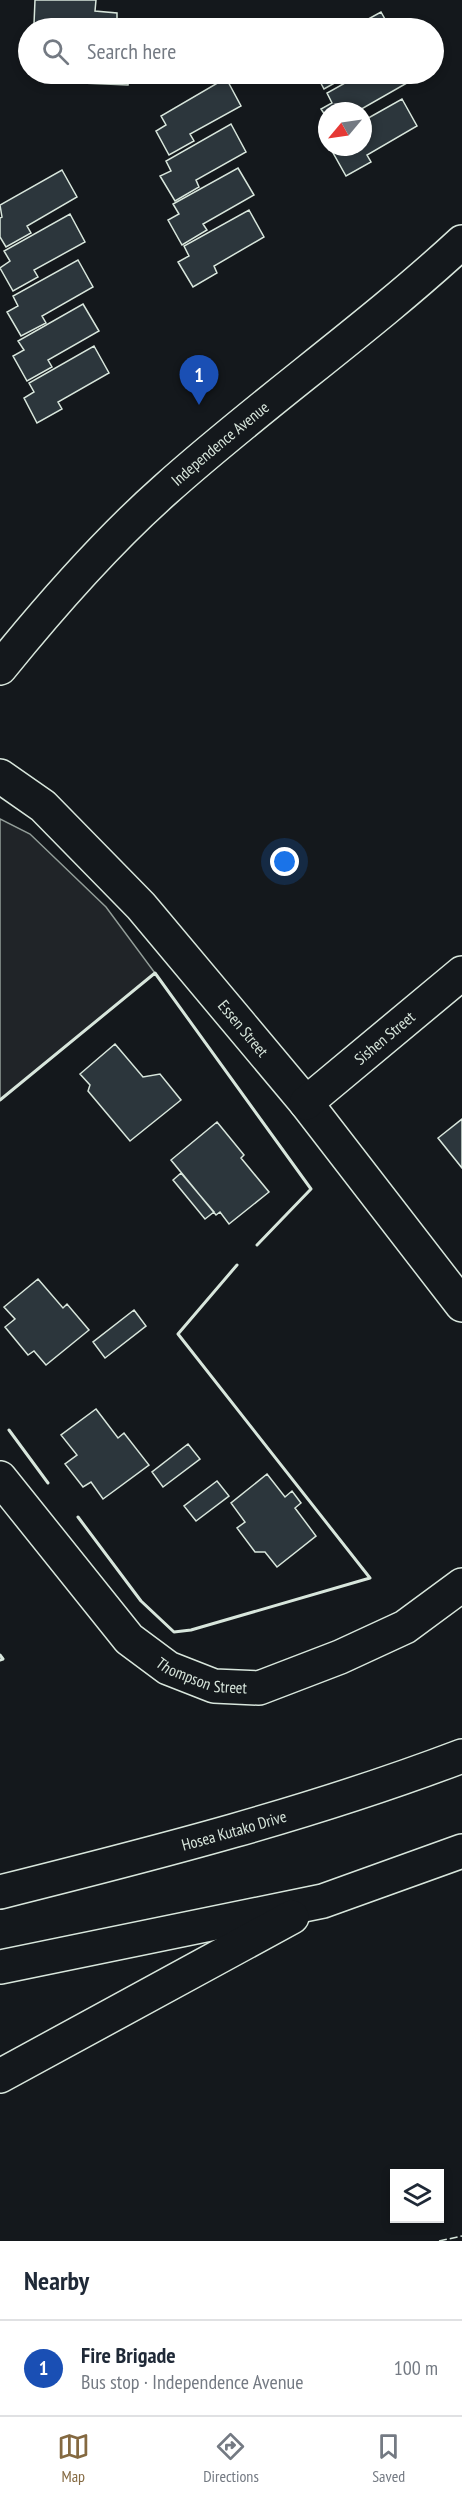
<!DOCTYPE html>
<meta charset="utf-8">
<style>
:root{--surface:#fff;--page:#f6f6f7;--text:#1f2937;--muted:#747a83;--line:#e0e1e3;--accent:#846941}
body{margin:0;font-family:"PT Sans Narrow",sans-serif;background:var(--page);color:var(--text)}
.controls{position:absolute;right:18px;bottom:18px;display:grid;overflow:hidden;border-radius:0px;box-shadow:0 3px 9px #0003}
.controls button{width:54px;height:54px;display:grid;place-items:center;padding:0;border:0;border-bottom:2px solid var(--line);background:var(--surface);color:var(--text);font:30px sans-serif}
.compass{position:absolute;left:318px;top:102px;width:54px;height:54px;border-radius:50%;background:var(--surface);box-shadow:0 3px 9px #0003;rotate:241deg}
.you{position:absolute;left:285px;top:862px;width:21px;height:21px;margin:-15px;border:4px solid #fff;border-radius:50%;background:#1a73e8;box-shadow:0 0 0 9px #1a73e833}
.badge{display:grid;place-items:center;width:39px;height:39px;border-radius:50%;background:var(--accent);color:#fff;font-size:20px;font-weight:700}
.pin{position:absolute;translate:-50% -50px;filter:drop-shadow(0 2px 3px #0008)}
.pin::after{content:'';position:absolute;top:32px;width:21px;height:18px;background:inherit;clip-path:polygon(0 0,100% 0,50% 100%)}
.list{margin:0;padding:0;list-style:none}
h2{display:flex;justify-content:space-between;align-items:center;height:78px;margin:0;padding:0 24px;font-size:26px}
h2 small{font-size:20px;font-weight:400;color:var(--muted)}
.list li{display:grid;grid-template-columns:39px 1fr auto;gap:18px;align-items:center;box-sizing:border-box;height:96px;padding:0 24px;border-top:2px solid var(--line)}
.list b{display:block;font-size:22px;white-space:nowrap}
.list p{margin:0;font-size:20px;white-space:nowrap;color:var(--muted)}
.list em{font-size:20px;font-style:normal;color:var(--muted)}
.icon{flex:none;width:33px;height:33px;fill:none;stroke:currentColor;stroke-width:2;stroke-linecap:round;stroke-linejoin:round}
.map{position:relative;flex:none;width:462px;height:2241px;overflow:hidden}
.search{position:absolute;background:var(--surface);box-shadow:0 3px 9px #0003;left:18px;right:18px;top:18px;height:66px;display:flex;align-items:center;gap:15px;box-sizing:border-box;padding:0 21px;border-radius:33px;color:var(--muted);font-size:22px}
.sheet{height:174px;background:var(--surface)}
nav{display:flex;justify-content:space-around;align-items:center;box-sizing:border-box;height:84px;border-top:2px solid var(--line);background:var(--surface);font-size:16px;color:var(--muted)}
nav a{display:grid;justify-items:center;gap:3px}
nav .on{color:var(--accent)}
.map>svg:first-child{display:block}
.green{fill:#202428;stroke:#939e99;stroke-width:1.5}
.building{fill:#2c363c;stroke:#d8e6dc;stroke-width:1.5}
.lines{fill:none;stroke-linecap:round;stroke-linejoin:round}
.minor-casing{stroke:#d8e6dc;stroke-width:36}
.major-casing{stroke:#d8e6dc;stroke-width:36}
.minor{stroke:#14181c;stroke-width:33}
.major{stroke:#14181c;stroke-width:33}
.fence{stroke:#d8e6dc;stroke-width:1.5;stroke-dasharray:8 3;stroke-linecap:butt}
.wall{stroke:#d8e6dc;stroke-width:3}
.labels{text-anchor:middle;stroke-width:4.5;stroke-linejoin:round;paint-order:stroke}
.street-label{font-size:16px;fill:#d8e6dc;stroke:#14181c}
</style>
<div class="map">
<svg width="462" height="2241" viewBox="0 0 462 2241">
<rect width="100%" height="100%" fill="#14181c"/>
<path class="green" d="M0,819L30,834L106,907L155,973L0,1100Z"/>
<path class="building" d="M35,0H96L95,11L117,13V28H47V24H34Z
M381,12L390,28H352Z
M58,74H129L128,85L58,82Z
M316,74H349V75L324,89Z
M361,74H401L407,83L358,111H327V118L321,109L332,103L327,93Z
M226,78L241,106L190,134L194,141L169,155L156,131L166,125L161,116Z
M402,99L417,126L367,155L371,162L346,176L332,151L340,147H363V121Z
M231,124L246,152L196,180L199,187L175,201L160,176L171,171L166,161Z
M238,168L254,195L203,224L207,230L182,245L168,220L179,214L173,204Z
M62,170L77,197L27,226L31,233L6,247L0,237V218L2,217L0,205Z
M249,210L264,237L214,266L217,273L193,287L178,262L189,256L184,246Z
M70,214L85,242L34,270L38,277L13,291L0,268L10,261L4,251Z
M78,260L93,287L42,316L46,323L21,336L7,312L18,306L13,296Z
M83,304L99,331L48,360L52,367L27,381L13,356L24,350L18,341Z
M94,346L109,373L58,402L62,409L37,423L24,398L34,392L29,383Z
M115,1044L143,1077L160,1074L181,1100L130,1141L88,1091L90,1085L80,1074Z
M462,1119V1168L438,1138Z
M217,1122L244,1155L241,1158L269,1192L229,1224L220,1212L216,1215L171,1160Z
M181,1173L214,1212L205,1219L173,1180Z
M38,1279L63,1308L67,1304L89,1330L46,1365L34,1351L28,1355L5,1327L15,1319L4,1307Z
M134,1310L146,1326L105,1358L93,1342Z
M96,1409L118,1438L124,1433L149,1465L103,1499L91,1482L83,1487L65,1464L77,1455L61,1435Z
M188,1444L200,1459L163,1487L152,1472Z
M267,1474L285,1497L292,1491L301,1503L295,1508L316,1536L277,1567L265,1552H255L237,1528L245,1522L231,1503Z
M217,1481L229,1496L196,1521L184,1506Z"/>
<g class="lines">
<g class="minor-casing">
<g id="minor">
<path id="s1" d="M0,776L43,806L141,906L306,1103L462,1305"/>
<path id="s2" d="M306,1103L462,973"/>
<path id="s3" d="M0,1478L129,1639L168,1668L214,1686L259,1688L340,1657L405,1627L462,1585"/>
</g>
</g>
<g class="major-casing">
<g id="major">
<path id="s4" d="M0,668C51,605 105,543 166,489C262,403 368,329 462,242"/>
<path id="s5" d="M0,1892C156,1853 312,1813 462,1756"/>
<path d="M0,1967L323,1901L462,1851"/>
<path d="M0,2076L292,1917"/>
</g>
</g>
<use href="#minor" class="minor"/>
<use href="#major" class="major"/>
<path class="fence" d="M439,2241L462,2236"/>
<path class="wall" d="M0,1100L155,973L311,1189L257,1245
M9,1430L48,1483
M78,1517L141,1601L174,1632L191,1630L370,1578L178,1334L237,1265
M0,1655L3,1659L0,1660"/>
</g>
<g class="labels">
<g class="street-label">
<text dy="6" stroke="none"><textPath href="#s4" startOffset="315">Independence Avenue</textPath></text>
<text dy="6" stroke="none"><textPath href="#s1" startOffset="352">Essen Street</textPath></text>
<text dy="6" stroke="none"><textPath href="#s2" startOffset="102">Sishen Street</textPath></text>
<text dy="6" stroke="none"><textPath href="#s3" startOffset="290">Thompson Street</textPath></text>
<text dy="6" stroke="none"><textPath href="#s5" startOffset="242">Hosea Kutako Drive</textPath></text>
</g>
</g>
</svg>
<div class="controls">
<button><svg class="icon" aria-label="layers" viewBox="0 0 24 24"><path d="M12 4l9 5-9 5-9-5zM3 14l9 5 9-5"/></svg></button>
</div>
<svg class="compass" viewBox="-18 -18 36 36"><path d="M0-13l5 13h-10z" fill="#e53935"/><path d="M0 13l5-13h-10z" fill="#747a83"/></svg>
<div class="you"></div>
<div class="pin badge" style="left:199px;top:405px;background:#1a4fb4">1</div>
<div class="search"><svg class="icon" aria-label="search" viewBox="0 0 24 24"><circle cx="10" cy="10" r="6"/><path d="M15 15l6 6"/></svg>Search here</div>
</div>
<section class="sheet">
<h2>Nearby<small></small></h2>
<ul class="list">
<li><span class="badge" style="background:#1a4fb4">1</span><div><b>Fire Brigade</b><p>Bus stop · Independence Avenue</p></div><em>100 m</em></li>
</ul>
</section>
<nav>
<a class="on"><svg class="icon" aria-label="map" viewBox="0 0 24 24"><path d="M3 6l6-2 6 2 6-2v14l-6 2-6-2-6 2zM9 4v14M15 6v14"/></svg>Map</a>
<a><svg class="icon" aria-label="directions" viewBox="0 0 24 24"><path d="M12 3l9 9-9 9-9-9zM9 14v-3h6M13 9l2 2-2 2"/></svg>Directions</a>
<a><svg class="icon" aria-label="saved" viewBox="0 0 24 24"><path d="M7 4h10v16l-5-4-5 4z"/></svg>Saved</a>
</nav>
